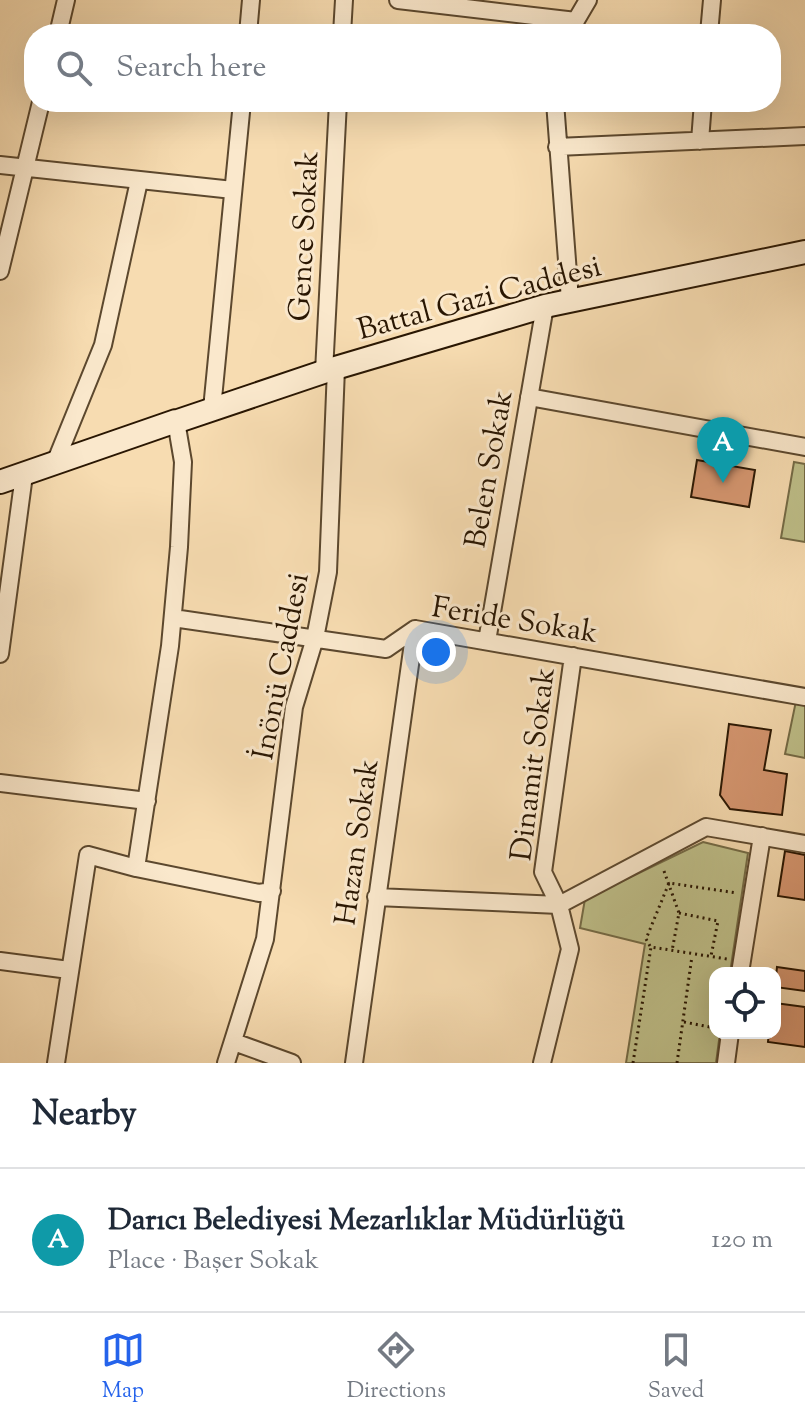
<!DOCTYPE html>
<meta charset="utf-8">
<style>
:root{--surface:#fff;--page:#f2f2f3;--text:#1f2937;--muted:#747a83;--line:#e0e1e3;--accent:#2563eb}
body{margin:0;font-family:"Sorts Mill Goudy",serif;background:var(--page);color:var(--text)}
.controls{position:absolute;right:24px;bottom:24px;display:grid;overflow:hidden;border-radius:16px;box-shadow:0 8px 32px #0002}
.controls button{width:72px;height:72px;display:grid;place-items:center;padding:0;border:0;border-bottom:2px solid var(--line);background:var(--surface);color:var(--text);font:40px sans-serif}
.you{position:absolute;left:436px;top:652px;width:28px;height:28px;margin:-20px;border:6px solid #fff;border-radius:50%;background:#1a73e8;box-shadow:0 0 0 12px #1a73e833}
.badge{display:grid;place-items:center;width:52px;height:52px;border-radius:50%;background:var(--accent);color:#fff;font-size:26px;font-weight:700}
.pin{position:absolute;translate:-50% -66px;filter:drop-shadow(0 2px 4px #0008)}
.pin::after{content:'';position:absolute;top:42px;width:28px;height:24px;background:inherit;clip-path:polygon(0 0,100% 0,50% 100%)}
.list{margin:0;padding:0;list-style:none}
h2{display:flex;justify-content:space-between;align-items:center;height:104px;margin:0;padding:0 32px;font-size:34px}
h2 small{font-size:26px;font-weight:400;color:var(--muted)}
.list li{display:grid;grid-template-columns:52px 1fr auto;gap:24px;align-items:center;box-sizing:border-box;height:144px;padding:0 32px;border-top:2px solid var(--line)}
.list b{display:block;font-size:30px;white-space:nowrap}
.list p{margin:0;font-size:26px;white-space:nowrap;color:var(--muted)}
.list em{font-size:26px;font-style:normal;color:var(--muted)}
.icon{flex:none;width:44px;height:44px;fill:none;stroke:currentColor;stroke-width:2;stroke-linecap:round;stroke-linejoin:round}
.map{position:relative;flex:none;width:805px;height:1063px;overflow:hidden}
.search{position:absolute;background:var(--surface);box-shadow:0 8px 32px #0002;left:24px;right:24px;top:24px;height:88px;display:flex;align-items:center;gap:20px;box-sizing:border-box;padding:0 28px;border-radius:32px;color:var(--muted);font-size:30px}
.sheet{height:248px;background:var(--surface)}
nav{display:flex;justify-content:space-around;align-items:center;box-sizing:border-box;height:112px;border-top:2px solid var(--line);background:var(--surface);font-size:22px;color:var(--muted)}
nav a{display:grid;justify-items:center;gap:4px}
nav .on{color:var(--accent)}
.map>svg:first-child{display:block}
.green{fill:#bfc08a;stroke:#746b46;stroke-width:2}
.building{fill:#d79771;stroke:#291602;stroke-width:2}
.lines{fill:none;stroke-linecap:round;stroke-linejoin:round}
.street-casing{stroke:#5c482e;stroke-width:20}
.secondary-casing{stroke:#291602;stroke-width:26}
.path{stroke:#291602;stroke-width:3;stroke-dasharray:2 4;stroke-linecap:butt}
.street{stroke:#fae8cc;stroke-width:16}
.secondary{stroke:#fae8cc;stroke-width:22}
.labels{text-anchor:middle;stroke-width:6;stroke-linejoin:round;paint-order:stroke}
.street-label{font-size:30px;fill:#291602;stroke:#fae8cc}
</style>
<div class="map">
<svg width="805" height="1063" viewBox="0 0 805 1063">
<rect width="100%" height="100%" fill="#f7dcb1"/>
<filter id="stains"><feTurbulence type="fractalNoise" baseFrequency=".0025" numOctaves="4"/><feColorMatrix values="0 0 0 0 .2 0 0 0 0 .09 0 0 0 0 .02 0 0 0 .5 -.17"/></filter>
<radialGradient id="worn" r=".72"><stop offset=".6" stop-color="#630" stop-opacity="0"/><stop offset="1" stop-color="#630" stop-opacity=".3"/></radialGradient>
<path class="green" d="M794,462L805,464V542L781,538Z
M796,701L805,702V758L785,754Z
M703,842L748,853L730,973H715V1033H720L716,1063H626L645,944L580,928L585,899Z"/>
<path class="building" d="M697,460L755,470L749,507L691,497Z
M729,724L771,730L764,770L787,774L782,815L730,809L720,795Z
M785,851L805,855V900L778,896Z
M777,967L805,971V991L775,987Z
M775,1003L805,1007V1047L768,1042L769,1033H775Z"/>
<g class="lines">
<g class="street-casing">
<path id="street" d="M398,0L576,21
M58,34L66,0
M248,34L251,0
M342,34L344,0
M568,34L588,0
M709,34L712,0
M555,102L570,300
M700,141L703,102
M557,147L805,136
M0,165L233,190
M0,271L41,102
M324,372L338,102
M529,397L805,447
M212,409L242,102
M55,463L103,345L139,181
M173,618L386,649L415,629L805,697
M487,641L545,306
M0,654L24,475
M0,783L147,801
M136,868L259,893L272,891
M376,897L559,905L706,827L805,844
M0,961L69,970
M740,973L762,836
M234,1042L292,1063
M56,1063L88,855L136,868L170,646L179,547L183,462L176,421
M226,1063L265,939L294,707L315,638L328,572L336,368
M354,1063L415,629
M542,1063L570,949L559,905L543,872L573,656
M726,1063L730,1033"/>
</g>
<g class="secondary-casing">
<path id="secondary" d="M175,422L332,369L545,306L805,252
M0,482L176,421"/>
</g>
<path class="path" d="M664,871L679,913L672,951
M679,913L718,921L711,956
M650,946L646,939L669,883L737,893
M684,1022L715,1028
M633,1063L651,947L727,959
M677,1063L692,956"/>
<use href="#street" class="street"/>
<use href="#secondary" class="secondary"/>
</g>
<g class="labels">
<g class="street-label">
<text transform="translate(303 236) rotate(-87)" y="10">Gence Sokak</text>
<text transform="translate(479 297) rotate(-15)" y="10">Battal Gazi Caddesi</text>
<text transform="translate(488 469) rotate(-80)" y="10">Belen Sokak</text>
<text transform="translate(515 619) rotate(9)" y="10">Feride Sokak</text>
<text transform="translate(280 666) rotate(-79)" y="10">İnönü Caddesi</text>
<text transform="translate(532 764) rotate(-83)" y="10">Dinamit Sokak</text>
<text transform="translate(356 842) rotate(-82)" y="10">Hazan Sokak</text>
</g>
</g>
<rect width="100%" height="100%" filter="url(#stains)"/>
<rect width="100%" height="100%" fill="url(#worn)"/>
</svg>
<div class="controls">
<button><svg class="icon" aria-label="locate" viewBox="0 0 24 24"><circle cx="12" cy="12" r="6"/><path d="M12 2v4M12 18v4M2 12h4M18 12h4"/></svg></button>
</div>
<div class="you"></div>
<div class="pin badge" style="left:723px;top:483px;background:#0f9aa8">A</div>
<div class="search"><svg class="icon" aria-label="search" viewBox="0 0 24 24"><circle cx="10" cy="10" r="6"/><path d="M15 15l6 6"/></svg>Search here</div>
</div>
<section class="sheet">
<h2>Nearby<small></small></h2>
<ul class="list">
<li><span class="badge" style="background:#0f9aa8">A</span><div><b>Darıcı Belediyesi Mezarlıklar Müdürlüğü</b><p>Place · Başer Sokak</p></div><em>120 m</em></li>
</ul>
</section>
<nav>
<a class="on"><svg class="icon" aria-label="map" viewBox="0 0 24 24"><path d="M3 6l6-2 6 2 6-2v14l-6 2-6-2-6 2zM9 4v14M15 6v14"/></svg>Map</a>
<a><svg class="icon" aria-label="directions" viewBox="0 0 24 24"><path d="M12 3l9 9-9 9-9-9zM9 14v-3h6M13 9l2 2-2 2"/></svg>Directions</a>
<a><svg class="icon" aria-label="saved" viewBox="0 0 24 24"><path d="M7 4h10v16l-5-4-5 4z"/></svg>Saved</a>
</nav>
